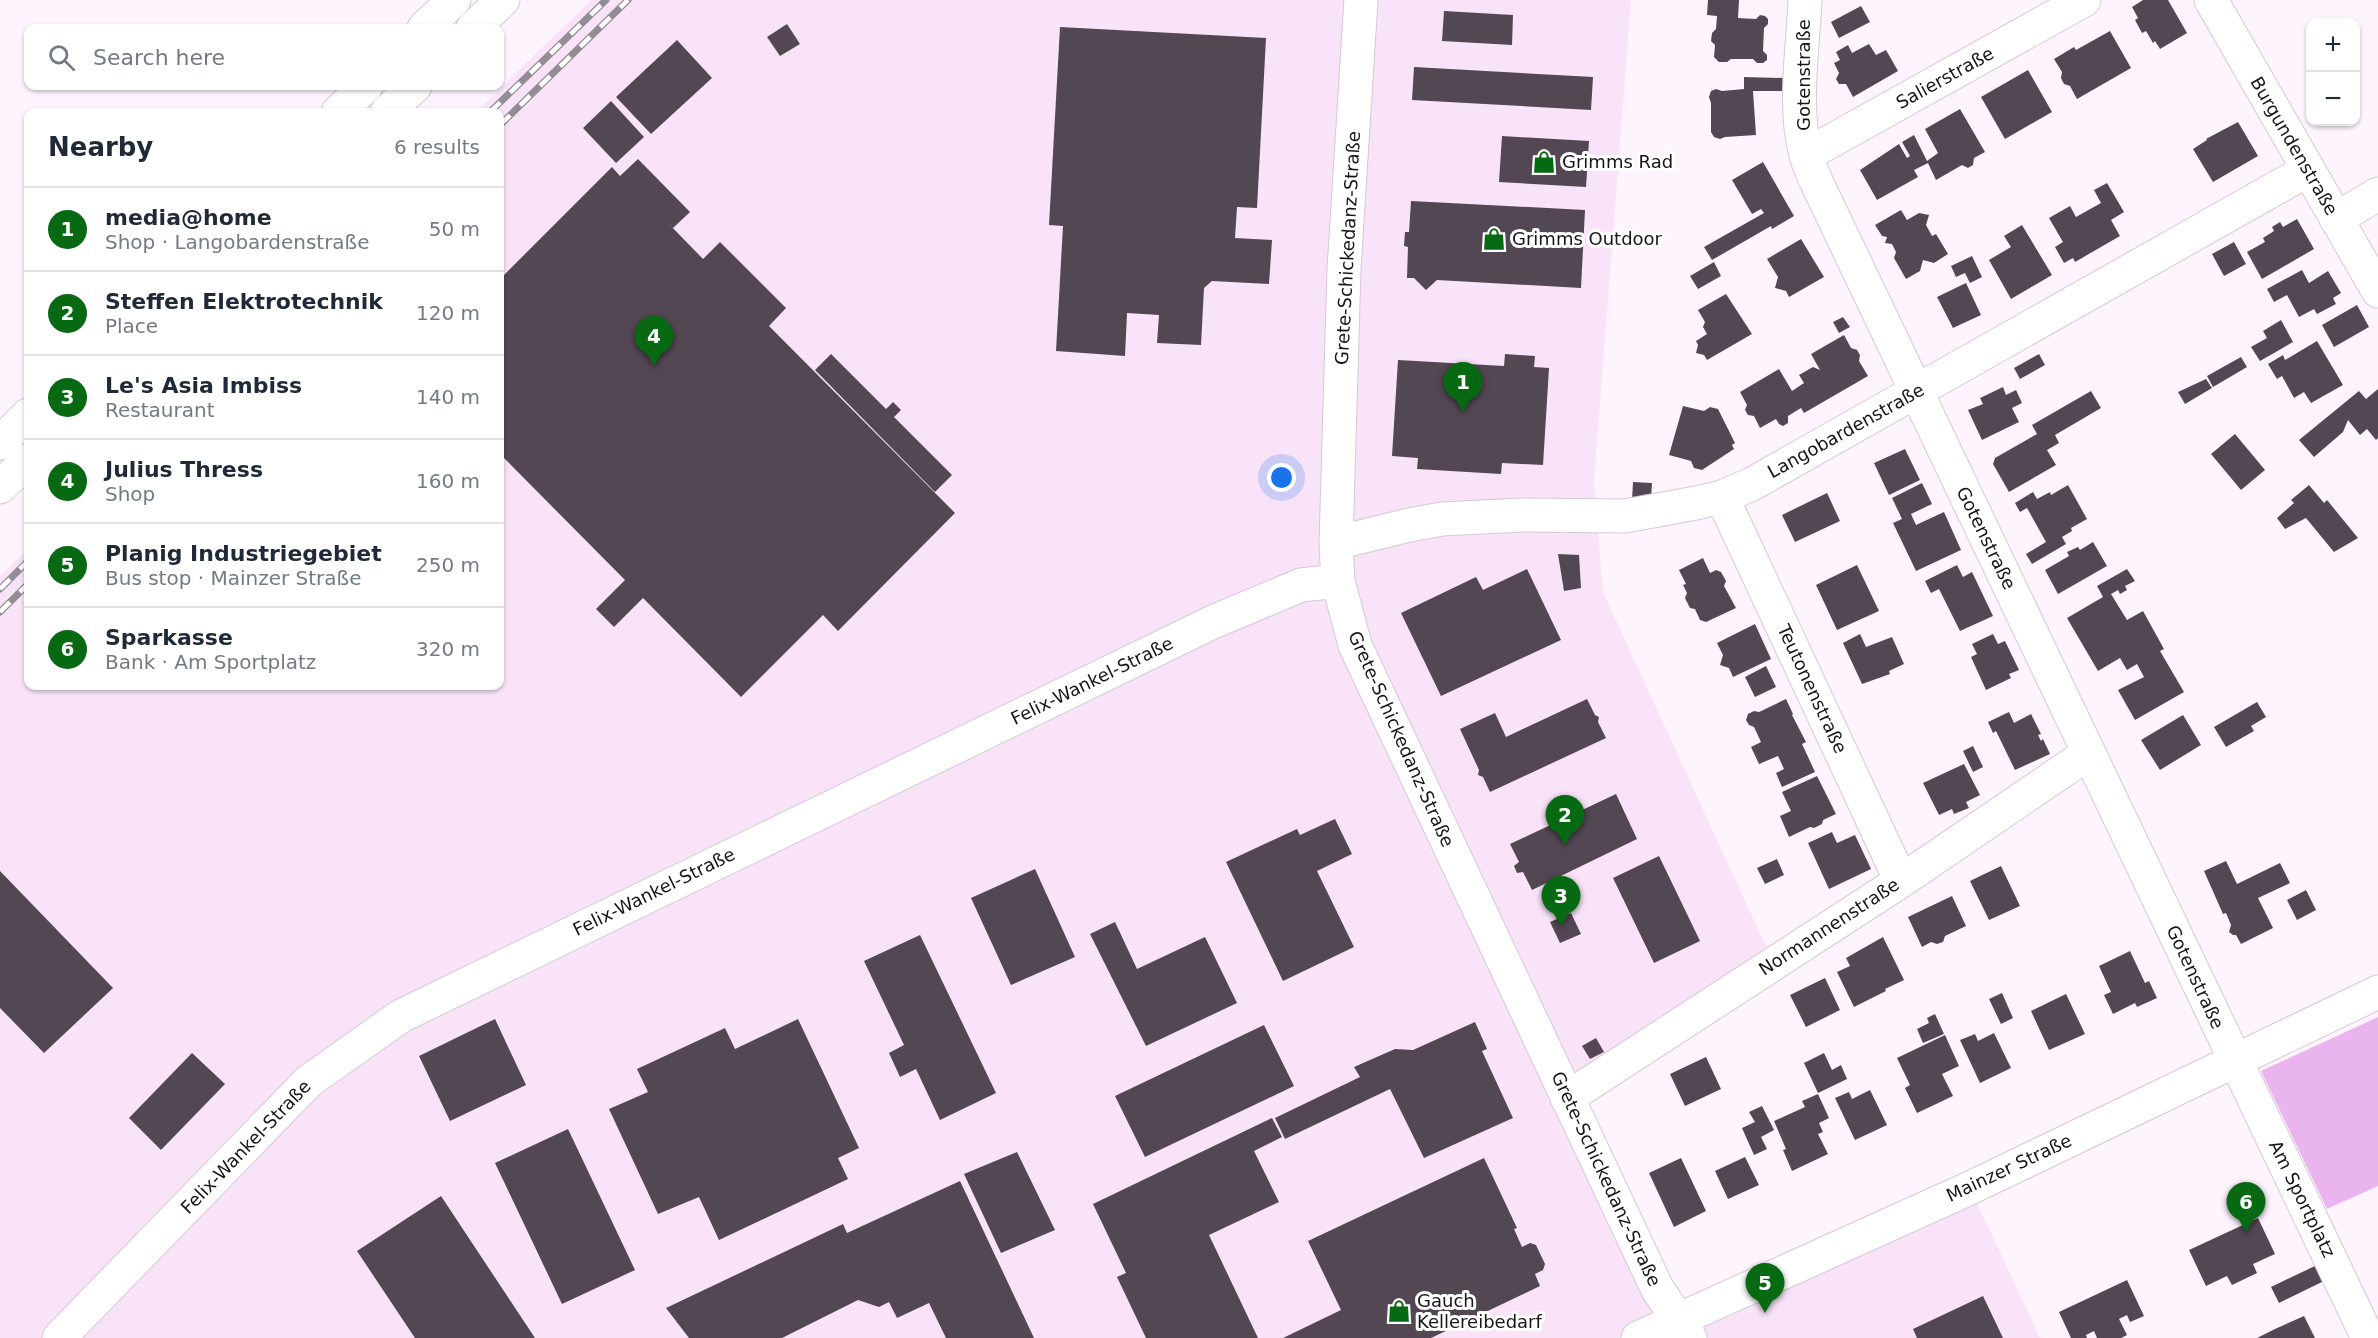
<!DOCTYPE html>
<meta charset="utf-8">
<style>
:root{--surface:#fff;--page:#f6f6f7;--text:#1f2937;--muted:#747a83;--line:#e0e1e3;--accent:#086913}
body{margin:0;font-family:"DejaVu Sans",sans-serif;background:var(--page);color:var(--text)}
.controls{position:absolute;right:18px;top:18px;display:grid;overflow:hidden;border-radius:12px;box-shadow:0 2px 4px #0004}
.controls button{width:54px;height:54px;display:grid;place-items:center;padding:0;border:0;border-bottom:2px solid var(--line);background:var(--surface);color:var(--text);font:30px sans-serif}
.you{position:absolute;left:1282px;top:478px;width:21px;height:21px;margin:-15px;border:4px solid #fff;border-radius:50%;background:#1a73e8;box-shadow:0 0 0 9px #1a73e833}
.badge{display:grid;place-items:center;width:39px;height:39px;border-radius:50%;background:var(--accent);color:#fff;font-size:20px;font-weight:700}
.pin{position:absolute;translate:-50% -50px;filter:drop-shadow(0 2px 3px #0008)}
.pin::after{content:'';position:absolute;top:32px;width:21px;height:18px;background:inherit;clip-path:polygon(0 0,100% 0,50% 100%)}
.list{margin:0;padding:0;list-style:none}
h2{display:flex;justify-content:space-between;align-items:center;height:78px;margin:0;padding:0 24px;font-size:26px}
h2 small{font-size:20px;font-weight:400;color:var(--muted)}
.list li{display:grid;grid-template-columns:39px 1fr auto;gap:18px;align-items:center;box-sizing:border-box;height:84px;padding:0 24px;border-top:2px solid var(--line)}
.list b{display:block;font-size:22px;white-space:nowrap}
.list p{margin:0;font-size:20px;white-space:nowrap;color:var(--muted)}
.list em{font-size:20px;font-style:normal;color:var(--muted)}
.icon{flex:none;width:33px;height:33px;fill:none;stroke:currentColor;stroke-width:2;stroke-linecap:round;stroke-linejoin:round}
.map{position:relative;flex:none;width:2378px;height:1338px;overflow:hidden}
.search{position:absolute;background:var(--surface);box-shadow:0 2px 4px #0004;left:24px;top:24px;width:480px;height:66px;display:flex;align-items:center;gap:15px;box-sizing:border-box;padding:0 21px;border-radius:12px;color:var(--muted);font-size:22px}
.panel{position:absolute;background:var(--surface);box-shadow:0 2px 4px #0004;left:24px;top:108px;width:480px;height:582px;border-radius:12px}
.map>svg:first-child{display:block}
.built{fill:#f8e3f9}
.green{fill:#eab5ee}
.building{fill:#534754}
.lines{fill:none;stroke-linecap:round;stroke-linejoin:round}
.minor-casing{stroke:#d7c8d8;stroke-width:35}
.highway-casing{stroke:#d7c8d8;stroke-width:35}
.minor{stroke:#fff;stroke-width:33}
.highway{stroke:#fff;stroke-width:33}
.rail-casing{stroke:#938c94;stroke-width:7}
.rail{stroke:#fff;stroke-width:4.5;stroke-dasharray:14;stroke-linecap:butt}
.labels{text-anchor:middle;stroke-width:6;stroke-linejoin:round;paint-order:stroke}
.street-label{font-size:18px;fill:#19141a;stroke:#fff}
.poi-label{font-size:18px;fill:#19141a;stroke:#fff;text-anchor:start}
</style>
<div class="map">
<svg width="2378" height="1338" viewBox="0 0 2378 1338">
<rect width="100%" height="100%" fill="#fef4fe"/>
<path class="built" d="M591,0H1631L1594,481L1603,592L1774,964L1567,1098L1677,1320L1970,1188L2040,1338H0V576L28,549V686H500V112H476Z"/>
<path class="green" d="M2378,1017V1186L2327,1209L2261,1071Z"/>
<path class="building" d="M1708,0H1739L1738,18L1756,19L1760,15L1765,16L1768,19V24L1764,28L1763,51L1767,55V60L1763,63H1757L1753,59H1731L1727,62H1719L1714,57L1715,45L1711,41L1712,33L1716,29L1717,16L1707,15Z
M2143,0H2168L2187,33L2160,49L2155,41L2153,43L2146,31L2142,33L2135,20L2138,18L2132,7Z
M1861,6L1870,22L1839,38L1831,22Z
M1444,11L1513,15L1512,45L1442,41Z
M787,24L800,44L780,56L767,37Z
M1060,27L1266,38L1257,208L1237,207L1235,238L1272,240L1269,284L1212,281L1204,288L1201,345L1157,343L1159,315L1127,313L1125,356L1056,351L1063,226L1049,225Z
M2110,31L2131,68L2077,99L2070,86L2064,84L2061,78L2062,72L2054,59L2074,47L2076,50Z
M677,40L712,78L651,134L616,97Z
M1869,44L1876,55L1886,50L1898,71L1853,97L1846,84H1839L1836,79L1839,73L1834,63L1840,60L1836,52L1848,45L1852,53Z
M1414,67L1593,77L1591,110L1412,100Z
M2028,70L2052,112L2005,139L1981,97Z
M1744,77L1784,78L1783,91H1753L1756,135L1725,137L1720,139L1714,137L1711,132V103L1709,97L1711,91L1716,89L1722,91L1744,89Z
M611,101L644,137L616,163L583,128Z
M1960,109L1985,152L1974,158L1973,165L1968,168L1962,165L1936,180L1927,161L1938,153L1925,129Z
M2238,122L2258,156L2213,182L2193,149L2207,140L2206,139Z
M1914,135L1928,163L1914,170L1918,177L1877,200L1860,170L1899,144L1907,158L1910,156L1902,142Z
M1502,136L1589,141L1586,187L1499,182Z
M638,159L690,212L673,228L666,221L703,259L720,242L786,308L769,326L955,513L838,631L823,615L741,697L643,598L614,627L596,609L625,580L500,454V279L612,167L620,176Z
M1763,162L1794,216L1772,229L1771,226L1712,260L1704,247L1764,213L1761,209L1752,214L1732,180Z
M2107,183L2124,212L2111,220L2120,236L2075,262L2073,258L2064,263L2055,247L2063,242L2049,218L2070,206L2076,217L2101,203L2094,190Z
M1411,201L1585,210L1581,288L1437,280L1426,290L1414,278H1407L1408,247L1404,246L1405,232H1409Z
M1901,210L1907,220L1919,213L1929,215L1926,225L1932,236L1936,234L1948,254L1934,263L1923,260L1920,271L1906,279L1894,258L1896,252L1892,244L1885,243L1887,237L1882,236L1875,225Z
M2297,219L2314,249L2262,279L2247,252L2265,242L2263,238L2274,231L2272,227L2280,222L2283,227Z
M2022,225L2052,275L2011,299L1989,260L2011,247L2004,236Z
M1801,239L1824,277L1789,297L1786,291L1775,288L1778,277L1767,259Z
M2234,242L2246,264L2224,276L2212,254Z
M1972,256L1982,277L1970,283L1965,273L1956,277L1951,266Z
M1714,262L1721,276L1698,289L1690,276Z
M2302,270L2309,283L2328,271L2341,293L2333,298L2336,304L2317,314L2314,309L2299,317L2287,295L2274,302L2267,289Z
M1966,283L1981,315L1953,328L1937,297Z
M1726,294L1752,334L1707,360L1704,355L1696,353L1698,345L1696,341L1707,334L1703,327L1705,322L1698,310Z
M2357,305L2369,327L2334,347L2322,325Z
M1843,317L1850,327L1839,333L1833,322Z
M2281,320L2293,342L2260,361L2251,347L2267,338L2263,331Z
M1844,335L1851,348L1857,350L1860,355L1859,361L1868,376L1804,413L1801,408L1788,416V423L1783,426L1779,424L1776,419L1760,428L1754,416L1748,415L1745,410L1747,405L1740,392L1779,369L1792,391L1804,383L1799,375L1813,367L1820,370L1811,354Z
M2317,341L2343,385L2311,403L2304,392L2294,398L2282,376L2277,379L2268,364L2283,355L2285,360Z
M831,354L886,409L893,402L901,410L894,417L952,475L935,492L815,370Z
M1505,354L1535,356L1534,367L1549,368L1543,465L1502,463L1501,474L1417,469L1418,458L1392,456L1398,360L1504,366Z
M2039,354L2045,365L2020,379L2014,368Z
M2241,357L2247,367L2213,387L2207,376Z
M2206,379L2212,388L2185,404L2178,392Z
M2003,387L2006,395L2016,390L2022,403L2012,408L2019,422L1982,440L1968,410L1983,404L1980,398Z
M2378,389V438L2376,440L2367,429L2360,435L2348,420L2343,432L2314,457L2299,440L2359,391L2366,399Z
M2091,391L2101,408L2055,435L2059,443L2047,450L2056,465L2009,492L1993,464L1995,458L2037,434L2032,425Z
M1683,406L1704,411L1710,407L1718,409L1735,443L1732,445L1734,449L1702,470L1694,468L1691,461L1669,455Z
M2235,434L2265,470L2241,490L2211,454Z
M1905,449L1920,480L1889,495L1874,463Z
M1633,482L1652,483L1651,500H1632Z
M1922,483L1932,504L1911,514L1916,525L1944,512L1961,550L1916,571L1893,523L1902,519L1892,498Z
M2068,485L2087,519L2071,528L2072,531L2062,537L2066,544L2032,564L2026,554L2046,542L2027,508L2020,512L2015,503L2033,492L2037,499L2050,492L2051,495Z
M2309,485L2324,503L2327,500L2358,538L2334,552L2306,518L2285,529L2277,518L2294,503L2291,500Z
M1827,493L1840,521L1795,542L1782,515Z
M2093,542L2107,566L2058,594L2045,570L2069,556L2067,552L2078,547L2080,550Z
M1558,554L1579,555L1581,588L1564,591Z
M1703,558L1710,573L1716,570L1721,572L1726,581L1724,586L1736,608L1706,622L1700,620L1695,609L1690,608L1685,598L1687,593L1683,585L1686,584L1679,570Z
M1857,565L1879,611L1837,630L1816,585Z
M1957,565L1963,577L1972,572L1993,616L1960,631L1939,589L1931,593L1925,581Z
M1527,569L1561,640L1441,696L1401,613L1476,577L1483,590Z
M2127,569L2135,581L2125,586L2127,590L2120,594L2118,590L2111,594L2127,620L2143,611L2164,649L2160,651L2184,692L2135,720L2118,690L2144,677L2137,664L2127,670L2120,658L2098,671L2067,618L2103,597L2097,586Z
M1755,624L1771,659L1733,677L1729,668L1720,665L1723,655L1717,643Z
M1860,634L1866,647L1892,637L1904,664L1889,671L1890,674L1862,684L1843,643Z
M1993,634L1998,644L2005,641L2019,670L2009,674L2011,678L1986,690L1971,657L1977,654L1972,644Z
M1766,666L1776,687L1755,697L1745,677Z
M1587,699L1595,715L1599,717L1598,722L1606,738L1490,792L1483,777L1478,775L1479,770L1460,729L1495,713L1506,737Z
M1786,699L1793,714L1792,715L1806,742L1802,744L1815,772L1782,787L1776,773L1784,769L1778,756L1759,764L1751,747L1761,742L1754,727L1749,725L1746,720L1748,714L1754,711L1759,712Z
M2257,702L2266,717L2251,726L2254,731L2226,747L2214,727Z
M2009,712L2014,723L2031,714L2041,734L2038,735L2041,741L2043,739L2050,754L2015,770L1996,731L1993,733L1988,722Z
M2183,715L2201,745L2160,770L2141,740Z
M1973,746L1983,767L1973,772L1963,751Z
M1964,764L1980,795L1966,802L1969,808L1954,814L1952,809L1939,815L1923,783Z
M1817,776L1836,814L1823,820L1822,824L1814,828L1810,827L1789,837L1780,816L1791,811L1782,792Z
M1616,794L1637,839L1532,890L1523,872L1517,873L1514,866L1519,862L1510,844Z
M1335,819L1352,854L1317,871L1354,947L1283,981L1226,862L1297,829L1300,835Z
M1832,832L1837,843L1855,835L1871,869L1829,889L1808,843Z
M1659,856L1700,941L1654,963L1613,878Z
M1777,859L1784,875L1765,884L1757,868Z
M2226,861L2237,884L2280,863L2290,883L2258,898L2273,928L2241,944L2236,935H2233L2229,932L2231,925L2226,913L2223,914L2204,871Z
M2001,866L2020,906L1989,920L1970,881Z
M1035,869L1075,957L1011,985L971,898Z
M0,871L113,988L44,1053L0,1008Z
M2306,890L2316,910L2297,920L2287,900Z
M1952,896L1966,926L1945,936L1943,942L1937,944L1931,942L1922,947L1908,917Z
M1571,913L1581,934L1560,943L1550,922Z
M1115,922L1137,969L1205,937L1237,1003L1146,1046L1090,934Z
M920,935L996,1093L940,1120L916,1069L900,1077L889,1053L904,1045L864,961Z
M1883,937L1904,980L1885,989L1886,991L1854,1007L1837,972L1850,966L1846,958Z
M2130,951L2145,983L2149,981L2157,998L2137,1007L2135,1003L2113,1014L2104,995L2111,992L2099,966Z
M1825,978L1840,1010L1806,1027L1790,995Z
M2002,993L2013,1018L2001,1024L1989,999Z
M2066,994L2085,1034L2049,1050L2031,1011Z
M1935,1014L1944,1034L1923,1043L1917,1029L1929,1023L1927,1018Z
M495,1019L526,1085L450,1121L419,1056Z
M798,1019L859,1148L838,1158L848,1179L719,1240L699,1197L658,1214L609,1109L648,1092L637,1069L725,1028L735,1049Z
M1475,1022L1487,1049L1482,1051L1513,1118L1424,1158L1390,1089L1285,1139L1275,1118L1360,1077L1354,1067L1395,1049L1413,1050Z
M1264,1025L1294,1086L1145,1157L1115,1096Z
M1994,1033L2011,1068L1980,1083L1960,1040L1975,1034L1978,1041Z
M1945,1035L1959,1066L1942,1074L1953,1096L1917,1113L1905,1088L1910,1085L1897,1058Z
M1596,1038L1604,1052L1590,1059L1582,1046Z
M192,1053L225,1084L161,1150L129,1118Z
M1824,1053L1832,1070L1841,1065L1847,1079L1818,1093L1804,1063Z
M1706,1057L1721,1089L1685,1106L1670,1074Z
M1870,1090L1887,1125L1855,1140L1835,1098L1849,1092L1852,1099Z
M1818,1094L1829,1118L1819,1123L1823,1132L1818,1134L1828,1154L1792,1171L1783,1150L1786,1149L1774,1121L1805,1107L1802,1101Z
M1762,1106L1774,1130L1761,1137L1767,1149L1754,1155L1742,1128L1755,1122L1749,1112Z
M1272,1118L1282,1137L1254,1151L1279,1202L1209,1235L1258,1338H1146L1117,1277L1126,1273L1093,1204Z
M568,1129L635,1270L562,1304L495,1163Z
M1017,1152L1055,1230L1001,1253L964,1174Z
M1745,1157L1759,1185L1728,1199L1715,1171Z
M1484,1158L1517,1228L1514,1229L1522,1247L1530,1243L1536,1245L1545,1264L1543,1270L1535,1274L1540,1286L1431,1338H1283L1341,1310L1308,1241Z
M1681,1158L1706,1211L1674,1227L1649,1173Z
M960,1181L1034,1338H946L929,1303L897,1318L889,1302L879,1307L858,1300L782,1338H689L666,1308L843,1224L847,1233Z
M441,1196L535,1338H415L357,1251Z
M2258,1218L2275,1254L2253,1264L2257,1273L2232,1285L2227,1276L2206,1286L2189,1250Z
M2317,1265L2324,1281L2279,1303L2271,1287Z
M2127,1280L2144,1316L2130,1322L2127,1315L2119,1319L2127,1335L2121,1338H2097L2094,1331L2086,1335L2087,1338H2071L2059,1312Z
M1983,1296L2003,1338H1917L1913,1329Z
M2304,1316L2315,1338H2257L2275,1329Z"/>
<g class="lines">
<g class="minor-casing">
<path id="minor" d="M1361,0L1344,269L1336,543L1338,581L1355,645L1657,1288L1690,1338
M1805,0C1803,48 1793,109 1806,155C1808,164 1813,173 1816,181L2368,1338
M2211,0L2378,291
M1806,155L2084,0
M2336,219L2378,194
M1722,497L1901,881
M1336,543L1409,525L1442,519L1523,515L1625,516L1696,503L1722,497L1752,484L2308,170
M1567,1098L1901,881L2089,753
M59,1338L309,1081L401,1016L1213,622L1301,585L1338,581
M1638,1338L1970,1188L2378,992"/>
</g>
<g class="highway-casing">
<path id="highway" d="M424,28L454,0
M473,28L503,0
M338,112L366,86
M387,112L415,86
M0,443L28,415
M0,487L28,460"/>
</g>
<use href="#minor" class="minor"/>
<use href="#highway" class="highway"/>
<g class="rail-casing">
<path id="rail" d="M490,112L606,0
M500,125L628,0
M0,589L28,561
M0,612L28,584"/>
</g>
<use href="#rail" class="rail"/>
</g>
<defs>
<g id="shop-bare" transform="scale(1.8)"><path d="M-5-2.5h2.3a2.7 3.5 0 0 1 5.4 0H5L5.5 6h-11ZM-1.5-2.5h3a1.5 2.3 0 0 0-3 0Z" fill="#086913" stroke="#fff" stroke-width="2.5" paint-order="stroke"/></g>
</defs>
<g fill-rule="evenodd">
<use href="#shop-bare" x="1544" y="162"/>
<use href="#shop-bare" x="1494" y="239"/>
<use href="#shop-bare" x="1399" y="1311"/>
</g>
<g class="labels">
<g class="street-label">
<text transform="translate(1804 75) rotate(-90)" y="6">Gotenstraße</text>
<text transform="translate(1945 78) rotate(-29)" y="6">Salierstraße</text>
<text transform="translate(2294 146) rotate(60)" y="6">Burgundenstraße</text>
<text transform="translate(1348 248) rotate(-87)" y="6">Grete-Schickedanz-Straße</text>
<text transform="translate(1846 431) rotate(-29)" y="6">Langobardenstraße</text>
<text transform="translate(1986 538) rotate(64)" y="6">Gotenstraße</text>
<text transform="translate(1092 681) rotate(-26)" y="6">Felix-Wankel-Straße</text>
<text transform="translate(1812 689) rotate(65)" y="6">Teutonenstraße</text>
<text transform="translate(1401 739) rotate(66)" y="6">Grete-Schickedanz-Straße</text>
<text transform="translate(654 892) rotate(-26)" y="6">Felix-Wankel-Straße</text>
<text transform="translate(1829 927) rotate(-33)" y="6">Normannenstraße</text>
<text transform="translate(2195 977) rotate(65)" y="6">Gotenstraße</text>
<text transform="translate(246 1147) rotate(-46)" y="6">Felix-Wankel-Straße</text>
<text transform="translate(2009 1168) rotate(-25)" y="6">Mainzer Straße</text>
<text transform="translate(1606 1179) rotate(65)" y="6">Grete-Schickedanz-Straße</text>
<text transform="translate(2302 1199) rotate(64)" y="6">Am Sportplatz</text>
</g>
<g class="poi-label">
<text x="1562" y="168">Grimms Rad</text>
<text x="1512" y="245">Grimms Outdoor</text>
<text x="1417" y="1307">Gauch<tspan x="1417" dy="21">Kellereibedarf</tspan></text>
</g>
</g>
</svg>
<div class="controls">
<button>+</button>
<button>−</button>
</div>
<div class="you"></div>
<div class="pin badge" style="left:1463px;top:412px">1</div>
<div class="pin badge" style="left:1565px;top:845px">2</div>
<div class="pin badge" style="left:1561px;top:926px">3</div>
<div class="pin badge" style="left:654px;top:366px">4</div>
<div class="pin badge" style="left:1765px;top:1313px">5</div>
<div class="pin badge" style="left:2246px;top:1232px">6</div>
<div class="search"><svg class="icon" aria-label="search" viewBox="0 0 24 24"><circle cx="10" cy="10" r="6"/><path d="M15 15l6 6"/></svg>Search here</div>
<section class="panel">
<h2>Nearby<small>6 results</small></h2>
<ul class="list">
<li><span class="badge">1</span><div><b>media@home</b><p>Shop · Langobardenstraße</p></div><em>50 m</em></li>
<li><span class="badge">2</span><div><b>Steffen Elektrotechnik</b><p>Place</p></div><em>120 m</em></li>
<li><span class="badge">3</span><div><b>Le's Asia Imbiss</b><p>Restaurant</p></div><em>140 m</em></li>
<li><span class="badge">4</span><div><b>Julius Thress</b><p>Shop</p></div><em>160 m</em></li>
<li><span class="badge">5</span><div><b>Planig Industriegebiet</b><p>Bus stop · Mainzer Straße</p></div><em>250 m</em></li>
<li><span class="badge">6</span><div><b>Sparkasse</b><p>Bank · Am Sportplatz</p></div><em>320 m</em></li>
</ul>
</section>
</div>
